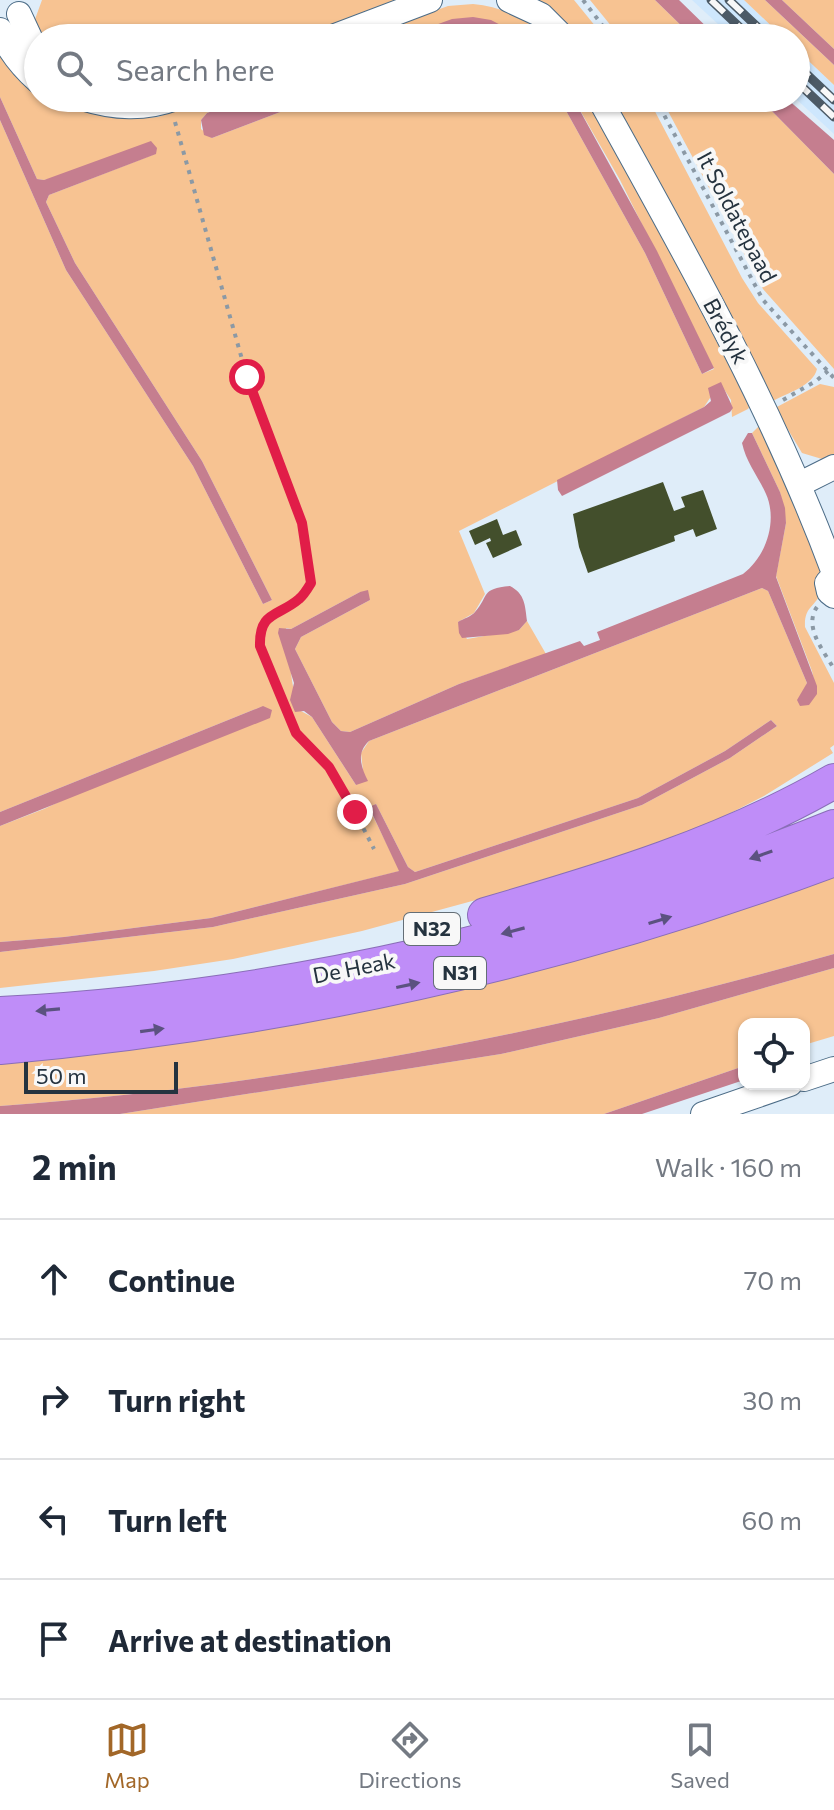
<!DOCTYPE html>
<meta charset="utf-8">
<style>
:root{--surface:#fff;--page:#f2f2f3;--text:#1f2937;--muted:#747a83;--line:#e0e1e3;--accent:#a26728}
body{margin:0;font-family:Commissioner,sans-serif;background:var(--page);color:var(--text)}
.controls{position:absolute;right:24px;bottom:24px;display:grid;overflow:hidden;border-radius:16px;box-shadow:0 2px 6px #0004}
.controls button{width:72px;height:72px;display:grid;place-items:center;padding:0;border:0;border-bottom:2px solid var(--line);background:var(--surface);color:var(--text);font:40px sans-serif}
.scale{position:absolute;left:24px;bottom:20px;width:154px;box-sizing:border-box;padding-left:8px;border:4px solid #25333f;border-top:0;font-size:22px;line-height:28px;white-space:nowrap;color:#25333f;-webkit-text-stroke:6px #f8f8f8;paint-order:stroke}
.stop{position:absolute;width:24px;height:24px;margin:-18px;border:6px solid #e11d48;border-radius:50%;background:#fff}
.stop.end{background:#e11d48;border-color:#fff;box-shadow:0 2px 8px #0008}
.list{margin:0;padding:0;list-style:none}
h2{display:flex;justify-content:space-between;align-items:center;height:104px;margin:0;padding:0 32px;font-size:34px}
h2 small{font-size:26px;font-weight:400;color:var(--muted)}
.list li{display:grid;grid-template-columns:52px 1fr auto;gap:24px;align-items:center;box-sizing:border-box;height:120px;padding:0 32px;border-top:2px solid var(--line)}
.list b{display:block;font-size:30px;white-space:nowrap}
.list em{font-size:26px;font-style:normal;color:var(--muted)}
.icon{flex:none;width:44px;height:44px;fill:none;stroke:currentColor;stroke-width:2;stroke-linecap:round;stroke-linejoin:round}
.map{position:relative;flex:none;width:834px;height:1114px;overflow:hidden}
.search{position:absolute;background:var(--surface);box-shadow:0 2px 6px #0004;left:24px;right:24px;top:24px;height:88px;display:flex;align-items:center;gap:20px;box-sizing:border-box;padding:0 28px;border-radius:44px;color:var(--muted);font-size:30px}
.sheet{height:584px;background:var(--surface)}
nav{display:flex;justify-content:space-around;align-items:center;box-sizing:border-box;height:112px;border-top:2px solid var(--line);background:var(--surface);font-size:22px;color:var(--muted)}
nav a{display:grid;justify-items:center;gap:4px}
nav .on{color:var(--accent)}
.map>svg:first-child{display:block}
.built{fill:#cee7fd}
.green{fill:#f7c392}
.water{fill:#c57e8f}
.building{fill:#434f2c}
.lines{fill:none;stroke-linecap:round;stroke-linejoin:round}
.minor-casing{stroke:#4c6c87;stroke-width:26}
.highway-casing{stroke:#896eb7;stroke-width:36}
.path{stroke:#8b99a5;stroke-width:4;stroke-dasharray:4 6;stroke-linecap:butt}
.minor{stroke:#fff;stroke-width:24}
.highway{stroke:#bf8df8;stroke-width:34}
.rail-casing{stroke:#4c5a66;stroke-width:9}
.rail{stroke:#f8f8f8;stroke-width:6;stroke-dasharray:18;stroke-linecap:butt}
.oneway{fill:#5b5280}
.route{stroke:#e11d48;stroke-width:10}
.labels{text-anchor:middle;stroke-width:8;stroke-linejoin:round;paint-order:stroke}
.shield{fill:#f8f8f8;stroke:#646e76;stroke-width:2}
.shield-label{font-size:20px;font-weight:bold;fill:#25333f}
.street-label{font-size:22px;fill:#25333f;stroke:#f8f8f8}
</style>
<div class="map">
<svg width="834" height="1114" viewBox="0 0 834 1114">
<rect width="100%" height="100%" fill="#dfedf9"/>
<path class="built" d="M692,0H744L784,38H733Z
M796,49L834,85V134L795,98Z"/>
<path class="green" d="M42,0H398L300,38H38L34,22Z
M537,0H574L605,38H578L567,23Z
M590,0H655L694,38H621Z
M744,0H765L834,65V85L796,49V38H784Z
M782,0H834V49Z
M473,4C503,7 525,18 548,38H525L507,26L424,29L400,38H361L448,6Z
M0,51L38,92V98H48L66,107L123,119L158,117L207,98H247L207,113L201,120V129L212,138L317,98H559L645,253L702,374L714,369L620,180L573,98H589L751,404L748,409L732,417L731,400L720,383L704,407L459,531L485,594L474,613L458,622L467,639L519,630L527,621L546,654L459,684L350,732L341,731L332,722L295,649L301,637L370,600L360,592L291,629L286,628C290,655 290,685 299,710L312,717L356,785L363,771L361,753L369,741L762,588L768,591L771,598L807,683L805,689L817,694L812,671L776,576L786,523L780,492L752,433L762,423L822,571C822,577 822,585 821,591C816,608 804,605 805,627L834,683V745L830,748L833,753L764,796L705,826L561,877L362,931L233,959L154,971L0,988V952L213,927L405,884L642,805L730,758L777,726L771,720L725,751L638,798L415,872L408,867L376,804L369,808L400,871L211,918L64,937L0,942V826L44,809L263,706L0,812V120L66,270L193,466L263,604L272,600L202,461L75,263L46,202L49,195L155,154L44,180L37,179L0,97Z
M611,98H648L742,278L758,303L817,369C813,386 787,393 773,401Z
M661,98H759L834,174V369L763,289Z
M820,384L834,387V455L822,459L802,453L775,408Z
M834,875V954C562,1031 283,1086 0,1106V1062Z
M834,968V1036L804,1045V1024H744V1066L604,1114H120L501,1054L659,1018Z"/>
<path class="water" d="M655,0H679L718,38H694Z
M765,0H782L834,49V65Z
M473,17L491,20L525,38H400L452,19Z
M0,97L37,179L44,180L151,141L157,148L156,154L49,195L46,202L75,263L202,461L272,600L263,604L193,466L66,270L0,120Z
M247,98H317L212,138L204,135L201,120L207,113Z
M559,98H573L657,251L714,368L702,374L645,253Z
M759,98H786L834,140V174Z
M721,382L733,408L730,412L562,496L558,490L557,480L704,407L711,401L708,388Z
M748,433H752L780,492L785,508L786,523L776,577L817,686V694L809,705L800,706L797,700L807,683L771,598L768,591L762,588L369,741C356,753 361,767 368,781L356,785L312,717L304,711L295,712L290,700L294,683L278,633L279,628L291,629L360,592L368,590L370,600L301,637L295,649L332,722L341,731L350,732L459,684L580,641L584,646L600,640L597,632L743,574C766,557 778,521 766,494C758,476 746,462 742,443Z
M510,586C525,594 525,605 527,621L519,630L508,634L462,638L459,633L458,622C463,619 472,616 475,612C490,595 480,589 510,586Z
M263,706L272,710L270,718L0,826V812Z
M771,720L777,726L730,758L642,805L405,884L213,927L0,952V942L64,937L211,918L399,871L369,807L376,804L408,867L415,872L638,798L725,751Z
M834,954V968L659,1018L501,1054L120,1114H0V1106C283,1086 562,1031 834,954Z
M744,1066V1080L642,1114H604Z"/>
<path class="building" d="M663,482L674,511L685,507L681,497L703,490L717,529L696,537L693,529L674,536L675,541L588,573L579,547L573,514Z
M497,519L503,535L516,530L522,545L493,558L486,543L491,541L490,538L475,545L469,531Z"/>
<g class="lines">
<g class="minor-casing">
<path id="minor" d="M509,0L541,15L564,38
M19,14L38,55
M0,30C9,51 21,66 38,81
M330,38L430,0
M82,98C114,108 144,110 176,98
M599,98C685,253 772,406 834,573
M800,484L834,467
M834,575L827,583L829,592L834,596
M804,1079L834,1069
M703,1114L790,1084"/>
</g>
<g class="highway-casing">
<path id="highway" d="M485,915C606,880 725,844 834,781
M0,1014C281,1000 573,932 834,827
M0,1047C286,1021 565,960 834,859"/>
</g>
<path class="path" d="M583,0L612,38
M655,98L763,300L834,378
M175,122L247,377L302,523L311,583C308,588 304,595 299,599C278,617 259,611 260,646L296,733L339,781L374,849
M783,400L816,381L828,371
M817,607C803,627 824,651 834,669"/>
<use href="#minor" class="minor"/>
<use href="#highway" class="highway"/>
<g class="rail-casing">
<path id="rail" d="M711,0L751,38
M729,0L769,38
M796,64L834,100
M796,81L834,117"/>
</g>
<use href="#rail" class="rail"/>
</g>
<defs><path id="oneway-solid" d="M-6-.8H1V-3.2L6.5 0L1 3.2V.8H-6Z" transform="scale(2)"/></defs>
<g class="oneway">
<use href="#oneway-solid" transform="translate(761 855) rotate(161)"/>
<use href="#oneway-solid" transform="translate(660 920) rotate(-17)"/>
<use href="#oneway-solid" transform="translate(513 931) rotate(165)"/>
<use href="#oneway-solid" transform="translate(408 985) rotate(-12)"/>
<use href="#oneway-solid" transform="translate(48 1010) rotate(175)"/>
<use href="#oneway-solid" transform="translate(152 1030) rotate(-8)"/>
</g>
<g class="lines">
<path class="route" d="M247,377L302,523L311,583C308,588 304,595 299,599C278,617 259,611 260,646L296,733L329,767L355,812"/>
</g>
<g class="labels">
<g class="shield">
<rect x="404" y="913" width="56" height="32" rx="6"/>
<rect x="434" y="957" width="52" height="32" rx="6"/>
</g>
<g class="shield-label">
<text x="432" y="936">N32</text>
<text x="460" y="980">N31</text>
</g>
<g class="street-label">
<text transform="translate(737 217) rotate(62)" y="8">It Soldatepaad</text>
<text transform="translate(726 331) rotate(62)" y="8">Brédyk</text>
<text transform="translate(354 968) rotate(-11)" y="8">De Heak</text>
</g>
</g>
</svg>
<div class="controls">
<button><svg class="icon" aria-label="locate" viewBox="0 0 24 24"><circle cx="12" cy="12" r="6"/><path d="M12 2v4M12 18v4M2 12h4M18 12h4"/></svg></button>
</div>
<div class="scale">50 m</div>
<div class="stop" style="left:247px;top:377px"></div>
<div class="stop end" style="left:355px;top:812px"></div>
<div class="search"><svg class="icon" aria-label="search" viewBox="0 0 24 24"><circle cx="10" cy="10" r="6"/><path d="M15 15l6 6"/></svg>Search here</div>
</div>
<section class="sheet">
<h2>2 min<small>Walk · 160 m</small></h2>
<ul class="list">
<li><svg class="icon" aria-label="ahead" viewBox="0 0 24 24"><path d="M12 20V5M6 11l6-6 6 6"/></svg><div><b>Continue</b></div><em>70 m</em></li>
<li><svg class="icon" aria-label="right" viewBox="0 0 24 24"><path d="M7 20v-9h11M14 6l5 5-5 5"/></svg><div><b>Turn right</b></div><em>30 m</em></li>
<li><svg class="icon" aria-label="left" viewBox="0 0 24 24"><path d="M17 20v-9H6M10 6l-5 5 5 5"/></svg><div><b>Turn left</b></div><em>60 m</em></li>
<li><svg class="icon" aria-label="arrive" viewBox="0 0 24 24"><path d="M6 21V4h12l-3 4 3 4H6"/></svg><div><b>Arrive at destination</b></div></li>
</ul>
</section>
<nav>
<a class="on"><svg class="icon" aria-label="map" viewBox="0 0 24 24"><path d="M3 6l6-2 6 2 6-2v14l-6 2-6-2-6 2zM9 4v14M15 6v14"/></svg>Map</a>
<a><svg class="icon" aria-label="directions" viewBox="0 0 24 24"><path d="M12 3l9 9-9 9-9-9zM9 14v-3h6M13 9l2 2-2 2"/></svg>Directions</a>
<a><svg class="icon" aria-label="saved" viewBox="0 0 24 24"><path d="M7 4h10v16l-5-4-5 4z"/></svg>Saved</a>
</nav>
